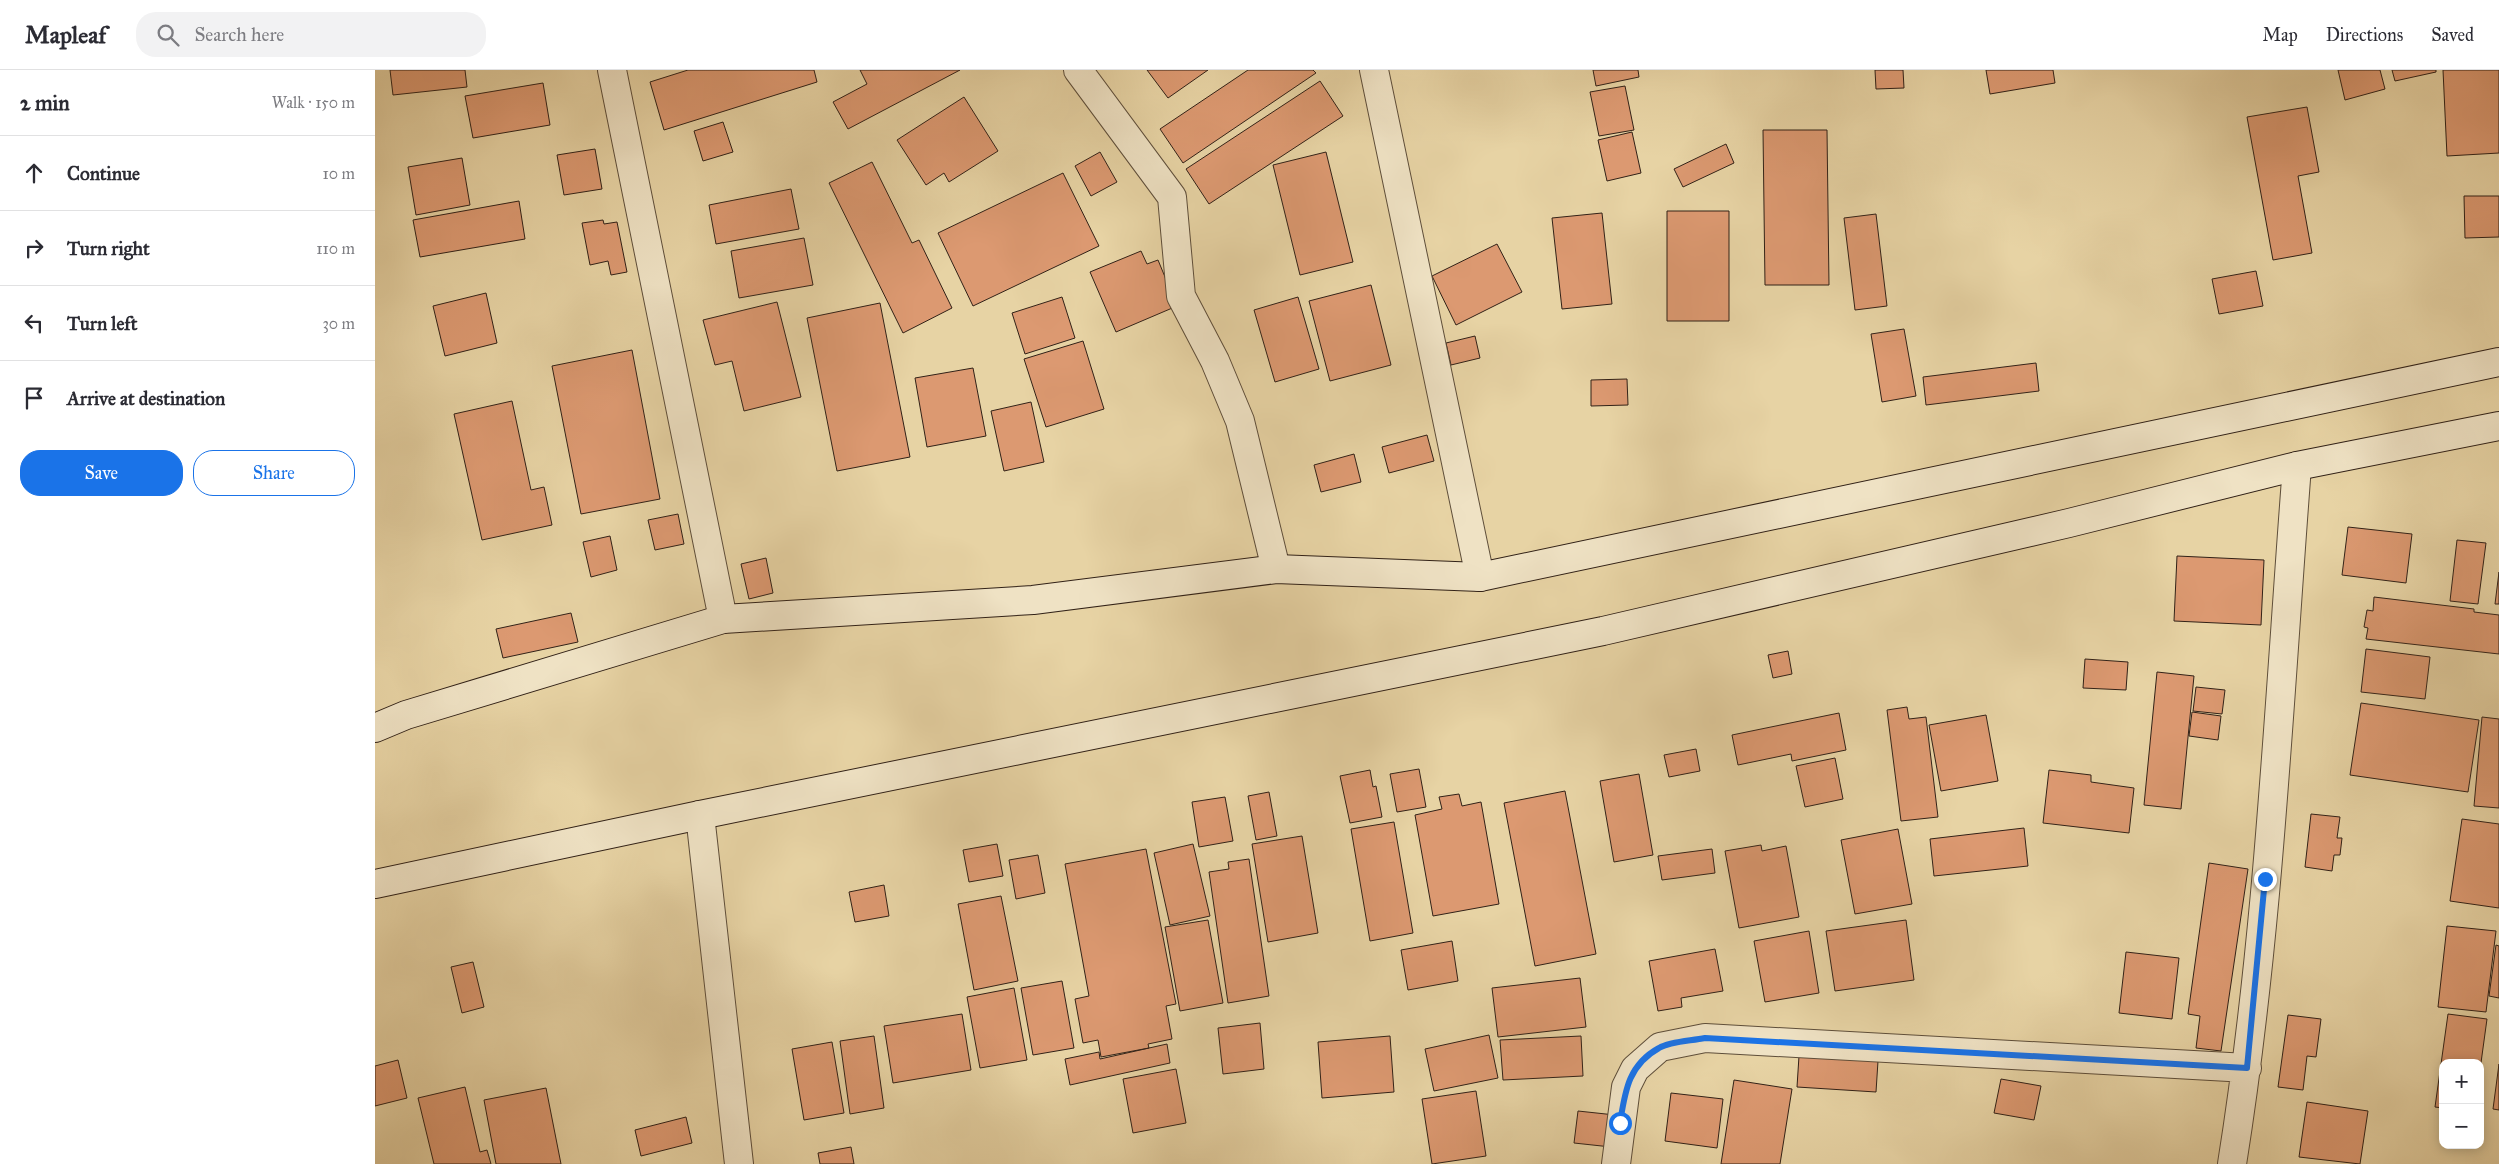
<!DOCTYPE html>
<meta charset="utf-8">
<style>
:root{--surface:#fff;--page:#f2f2f3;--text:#2b2b33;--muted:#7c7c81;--line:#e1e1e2;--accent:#1a73e8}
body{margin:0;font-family:"IM FELL Great Primer",serif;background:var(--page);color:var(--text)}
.controls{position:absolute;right:15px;bottom:15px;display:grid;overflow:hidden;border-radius:10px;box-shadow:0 2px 12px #0003}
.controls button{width:45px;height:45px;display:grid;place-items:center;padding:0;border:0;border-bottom:1px solid var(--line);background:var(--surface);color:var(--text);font:25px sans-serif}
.stop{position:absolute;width:15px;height:15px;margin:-11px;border:4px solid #1a73e8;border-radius:50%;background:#fff}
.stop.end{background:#1a73e8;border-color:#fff;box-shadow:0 1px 5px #0008}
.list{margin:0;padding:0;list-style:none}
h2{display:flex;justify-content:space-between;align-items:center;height:65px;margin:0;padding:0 20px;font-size:21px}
h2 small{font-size:16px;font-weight:400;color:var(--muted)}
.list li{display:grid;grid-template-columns:32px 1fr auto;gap:15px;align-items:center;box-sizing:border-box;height:75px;padding:0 20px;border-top:1px solid var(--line)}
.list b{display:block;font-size:19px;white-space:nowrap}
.list em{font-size:16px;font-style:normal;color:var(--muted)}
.actions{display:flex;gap:10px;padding:15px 20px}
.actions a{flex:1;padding:11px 0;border:1px solid var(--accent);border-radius:20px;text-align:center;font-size:18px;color:var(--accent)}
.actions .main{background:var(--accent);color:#fff}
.icon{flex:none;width:28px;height:28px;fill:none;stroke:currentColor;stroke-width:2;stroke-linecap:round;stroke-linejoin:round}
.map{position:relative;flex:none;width:2124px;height:1094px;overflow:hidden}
header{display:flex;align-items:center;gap:30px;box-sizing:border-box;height:70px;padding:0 25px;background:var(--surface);border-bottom:1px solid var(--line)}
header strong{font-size:24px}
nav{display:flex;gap:28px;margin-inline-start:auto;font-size:18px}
.search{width:350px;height:45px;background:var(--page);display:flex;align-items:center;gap:12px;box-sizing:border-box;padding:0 18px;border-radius:20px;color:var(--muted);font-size:19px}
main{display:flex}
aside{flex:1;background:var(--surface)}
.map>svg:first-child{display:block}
.building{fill:#dc9971;stroke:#312117}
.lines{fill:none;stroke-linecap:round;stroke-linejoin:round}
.street-casing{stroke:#5e4e3a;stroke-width:30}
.secondary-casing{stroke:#312117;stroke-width:30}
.street{stroke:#efe2c4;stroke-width:28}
.secondary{stroke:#efe2c4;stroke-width:28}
.route{stroke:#1a73e8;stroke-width:6}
</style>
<header>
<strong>Mapleaf</strong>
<div class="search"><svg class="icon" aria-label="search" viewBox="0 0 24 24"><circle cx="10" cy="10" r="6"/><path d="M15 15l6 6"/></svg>Search here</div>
<nav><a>Map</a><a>Directions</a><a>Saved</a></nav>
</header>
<main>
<aside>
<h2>2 min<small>Walk · 150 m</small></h2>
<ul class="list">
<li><svg class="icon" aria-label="ahead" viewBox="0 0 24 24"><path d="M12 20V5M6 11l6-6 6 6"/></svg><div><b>Continue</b></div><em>10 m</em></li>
<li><svg class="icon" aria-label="right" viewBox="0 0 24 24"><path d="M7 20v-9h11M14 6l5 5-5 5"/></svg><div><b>Turn right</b></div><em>110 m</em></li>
<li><svg class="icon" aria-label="left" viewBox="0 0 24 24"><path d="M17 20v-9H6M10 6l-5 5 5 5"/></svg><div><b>Turn left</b></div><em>30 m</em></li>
<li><svg class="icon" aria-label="arrive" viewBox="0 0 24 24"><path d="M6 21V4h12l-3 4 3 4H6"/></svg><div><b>Arrive at destination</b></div></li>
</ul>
<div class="actions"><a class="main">Save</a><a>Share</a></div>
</aside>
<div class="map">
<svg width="2124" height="1094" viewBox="0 0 2124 1094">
<rect width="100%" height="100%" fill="#e7d3a4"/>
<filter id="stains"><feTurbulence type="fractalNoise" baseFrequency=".004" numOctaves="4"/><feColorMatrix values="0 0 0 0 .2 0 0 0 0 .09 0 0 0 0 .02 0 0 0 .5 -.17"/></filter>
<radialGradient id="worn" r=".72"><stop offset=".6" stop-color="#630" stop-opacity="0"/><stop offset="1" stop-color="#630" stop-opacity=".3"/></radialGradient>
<path class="building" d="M15,0H90L92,17L18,25Z
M313,0H439L442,12L289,60L275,12Z
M485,0H585L473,59L458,32L492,14Z
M772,0H833L793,28Z
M873,0H938L941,3L808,93L785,59Z
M1218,0H1263L1264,7L1221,16Z
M1500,0H1528L1529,18L1501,19Z
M1611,0H1678L1680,13L1615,24Z
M1963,0H2005L2010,19L1970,30Z
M2017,0H2061V2L2020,11Z
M2068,0H2124V83L2072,86Z
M945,11L968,46L834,134L811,99Z
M168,13L175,55L98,68L90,26Z
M1250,16L1259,60L1224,66L1215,22Z
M589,27L623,81L574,112L569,103L551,115L522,70Z
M1932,37L1944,102L1923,106L1937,183L1898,190L1872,47Z
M348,52L358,82L328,91L319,61Z
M1388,60H1452L1454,215H1390Z
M1257,62L1266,103L1232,111L1223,70Z
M1351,74L1359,93L1308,117L1299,99Z
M220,79L227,119L189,125L182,85Z
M725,82L742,112L716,126L700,96Z
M951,82L978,192L925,205L898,95Z
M87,88L95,135L41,145L33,97Z
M497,92L537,173L544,170L577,238L528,263L454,113Z
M688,103L724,176L598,236L563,163Z
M416,119L424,159L341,174L334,135Z
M2089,126H2124V167L2090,168Z
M144,131L150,169L45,187L38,150Z
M1292,141H1354V251H1292Z
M1227,143L1237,234L1187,239L1177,148Z
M1501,144L1512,236L1480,240L1469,148Z
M228,150L229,154L242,152L252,202L236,205L233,191L215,195L207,153Z
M429,168L438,215L364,228L356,181Z
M1122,174L1147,222L1081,255L1057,206Z
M766,181L772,194L783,190L802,236L741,262L715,202Z
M1881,201L1888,236L1844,244L1837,209Z
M996,215L1016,295L955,311L934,231Z
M111,223L122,273L70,286L58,236Z
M687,227L700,268L650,284L637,243Z
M923,227L944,299L900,312L879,240Z
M402,232L426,327L369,341L357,291L340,295L328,250Z
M505,233L535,387L462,401L432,248Z
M1529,259L1541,326L1507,332L1496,264Z
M1100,266L1105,288L1076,295L1071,273Z
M708,271L729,339L671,357L649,289Z
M257,280L285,429L206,444L177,296Z
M1661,293L1664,321L1551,335L1548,307Z
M598,298L611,366L552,377L540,308Z
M1252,309L1253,335L1216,336V310Z
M137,331L156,420L169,417L177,455L107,470L79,344Z
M656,332L669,392L629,401L616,341Z
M1052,365L1059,391L1014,403L1007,377Z
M979,384L986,412L946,422L939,395Z
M303,444L309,474L280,480L273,450Z
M1973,457L2037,464L2031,513L1967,505Z
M235,466L242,500L216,507L208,472Z
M2082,470L2111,473L2103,534L2075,531Z
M1802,486L1889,490L1886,555L1799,551Z
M391,488L398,523L374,529L366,494Z
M2124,502V534H2120Z
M1999,527L2099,539V542L2124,545V584L1991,569L1993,558L1989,557L1992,540L1998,541Z
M196,543L203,572L128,588L121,559Z
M1991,579L2055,587L2050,629L1986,622Z
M1413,581L1417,604L1398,608L1393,585Z
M1710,589L1753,592L1751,620L1708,618Z
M1782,602L1819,606L1806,739L1769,735Z
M1821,617L1850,620L1847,644L1818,641Z
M1986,633L2104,650L2093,722L1975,705Z
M1532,637L1534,649L1551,647L1563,747L1526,751L1512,640Z
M1817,642L1846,646L1843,670L1814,666Z
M1464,643L1471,680L1417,691L1416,684L1363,695L1357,665Z
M1611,645L1623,711L1566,721L1554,655Z
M2107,647L2124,649V738L2099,736Z
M1321,679L1325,701L1294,707L1289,685Z
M1460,688L1468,729L1430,737L1421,696Z
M1044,699L1051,737L1022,742L1015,704Z
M995,700L998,717L1001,716L1007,747L975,753L965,706Z
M1674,700L1716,705V712L1759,718L1754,763L1668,753Z
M1264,704L1278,785L1239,792L1225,711Z
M1190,721L1221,884L1160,896L1129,733Z
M894,722L902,766L881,770L873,726Z
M1084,724L1087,736L1106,732L1124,834L1058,846L1040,745L1067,739L1064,727Z
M850,727L858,771L824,777L817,732Z
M1936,744L1965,747L1962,768H1967L1965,785H1959L1957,801L1930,797Z
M2087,749L2124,754V838L2075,831Z
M1019,752L1038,863L995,871L976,759Z
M1649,758L1653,796L1559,806L1555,769Z
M1523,759L1537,834L1480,844L1466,770Z
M927,766L943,863L893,872L877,774Z
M622,774L628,806L594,812L588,780Z
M818,774L835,846L795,855L779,783Z
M1386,775L1387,781L1411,776L1424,847L1364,858L1350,781Z
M771,779L801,934L791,936L797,969L773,974L774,978L726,987L723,970L708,973L700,929L714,926L690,794Z
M1337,779L1340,803L1287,810L1283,786Z
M663,785L670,823L641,829L634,790Z
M874,789L894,926L853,933L834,802L854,799L853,792Z
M1834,793L1873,799L1846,981L1821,978L1825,946L1813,944Z
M509,815L514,846L480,852L474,822Z
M626,826L643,911L599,920L583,834Z
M833,850L848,933L805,941L790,857Z
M1531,850L1539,910L1460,921L1451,861Z
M2072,856L2121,861L2111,942L2063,937Z
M1434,861L1444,923L1390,932L1379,871Z
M1077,871L1083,911L1033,920L1026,880Z
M2121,875L2124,876V928L2114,926Z
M1340,879L1348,921L1306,928L1307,937L1283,941L1274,891Z
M1751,882L1804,888L1797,949L1744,943Z
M98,892L109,937L87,943L76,897Z
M1205,908L1211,957L1123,967L1117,918Z
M687,911L699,978L658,985L646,918Z
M639,918L652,990L605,998L592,927Z
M587,944L596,1000L518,1013L509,956Z
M2073,944L2112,949L2105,1000V993H2068V1038L2060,1037Z
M1913,945L1946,949L1941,987L1932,986L1928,1020L1903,1017Z
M885,953L889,999L848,1004L843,958Z
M1114,965L1123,1008L1059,1021L1050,979Z
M499,966L509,1038L475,1044L465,971Z
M1015,966L1019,1022L947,1028L943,972Z
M1206,966L1208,1006L1128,1010L1125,970Z
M457,972L469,1043L429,1050L417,979Z
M792,974L795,993L695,1015L690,989L724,982L725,989Z
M1424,986L1503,991L1501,1022L1422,1017Z
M23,990L32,1028L0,1036V996Z
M2124,994V1040L2118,1039Z
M801,999L811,1053L758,1063L748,1009Z
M1626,1009L1666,1016L1659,1050L1619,1043Z
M1359,1010L1417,1019L1405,1094H1346Z
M90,1017L105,1082L112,1080L116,1094H59L43,1028Z
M171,1018L186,1094H121L109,1030Z
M1101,1021L1111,1086L1057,1094L1047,1029Z
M1296,1023L1348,1029L1342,1078L1290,1071Z
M1932,1032L1993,1041L1985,1094L1924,1087Z
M1203,1041L1240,1045L1236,1077L1199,1073Z
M311,1047L317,1073L266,1086L260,1060Z
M476,1077L479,1094H445L443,1083Z"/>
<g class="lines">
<g class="street-casing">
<path id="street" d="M237,0L348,549
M703,0L797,127L806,226L840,291L865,351L901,499
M999,0L1105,507
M325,745L364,1094
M1241,1094L1251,1017L1260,999L1285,977L1330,968L1872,998
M1857,1094C1894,863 1904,629 1922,396"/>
</g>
<g class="secondary-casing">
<path id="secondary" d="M0,658L31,645L348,549L658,530L901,499L1105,507L2124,292
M0,814L325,745L1228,561L1694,453L1922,396L2124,356"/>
</g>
<use href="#street" class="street"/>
<use href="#secondary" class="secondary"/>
</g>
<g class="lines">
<path class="route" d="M1245,1053C1250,1022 1253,995 1284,978C1296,971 1316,971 1330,968L1872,998L1890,809"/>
</g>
<rect width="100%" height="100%" filter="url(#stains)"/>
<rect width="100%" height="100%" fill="url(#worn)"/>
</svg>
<div class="controls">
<button>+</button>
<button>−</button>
</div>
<div class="stop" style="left:1245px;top:1053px"></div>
<div class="stop end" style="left:1890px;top:809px"></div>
</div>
</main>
